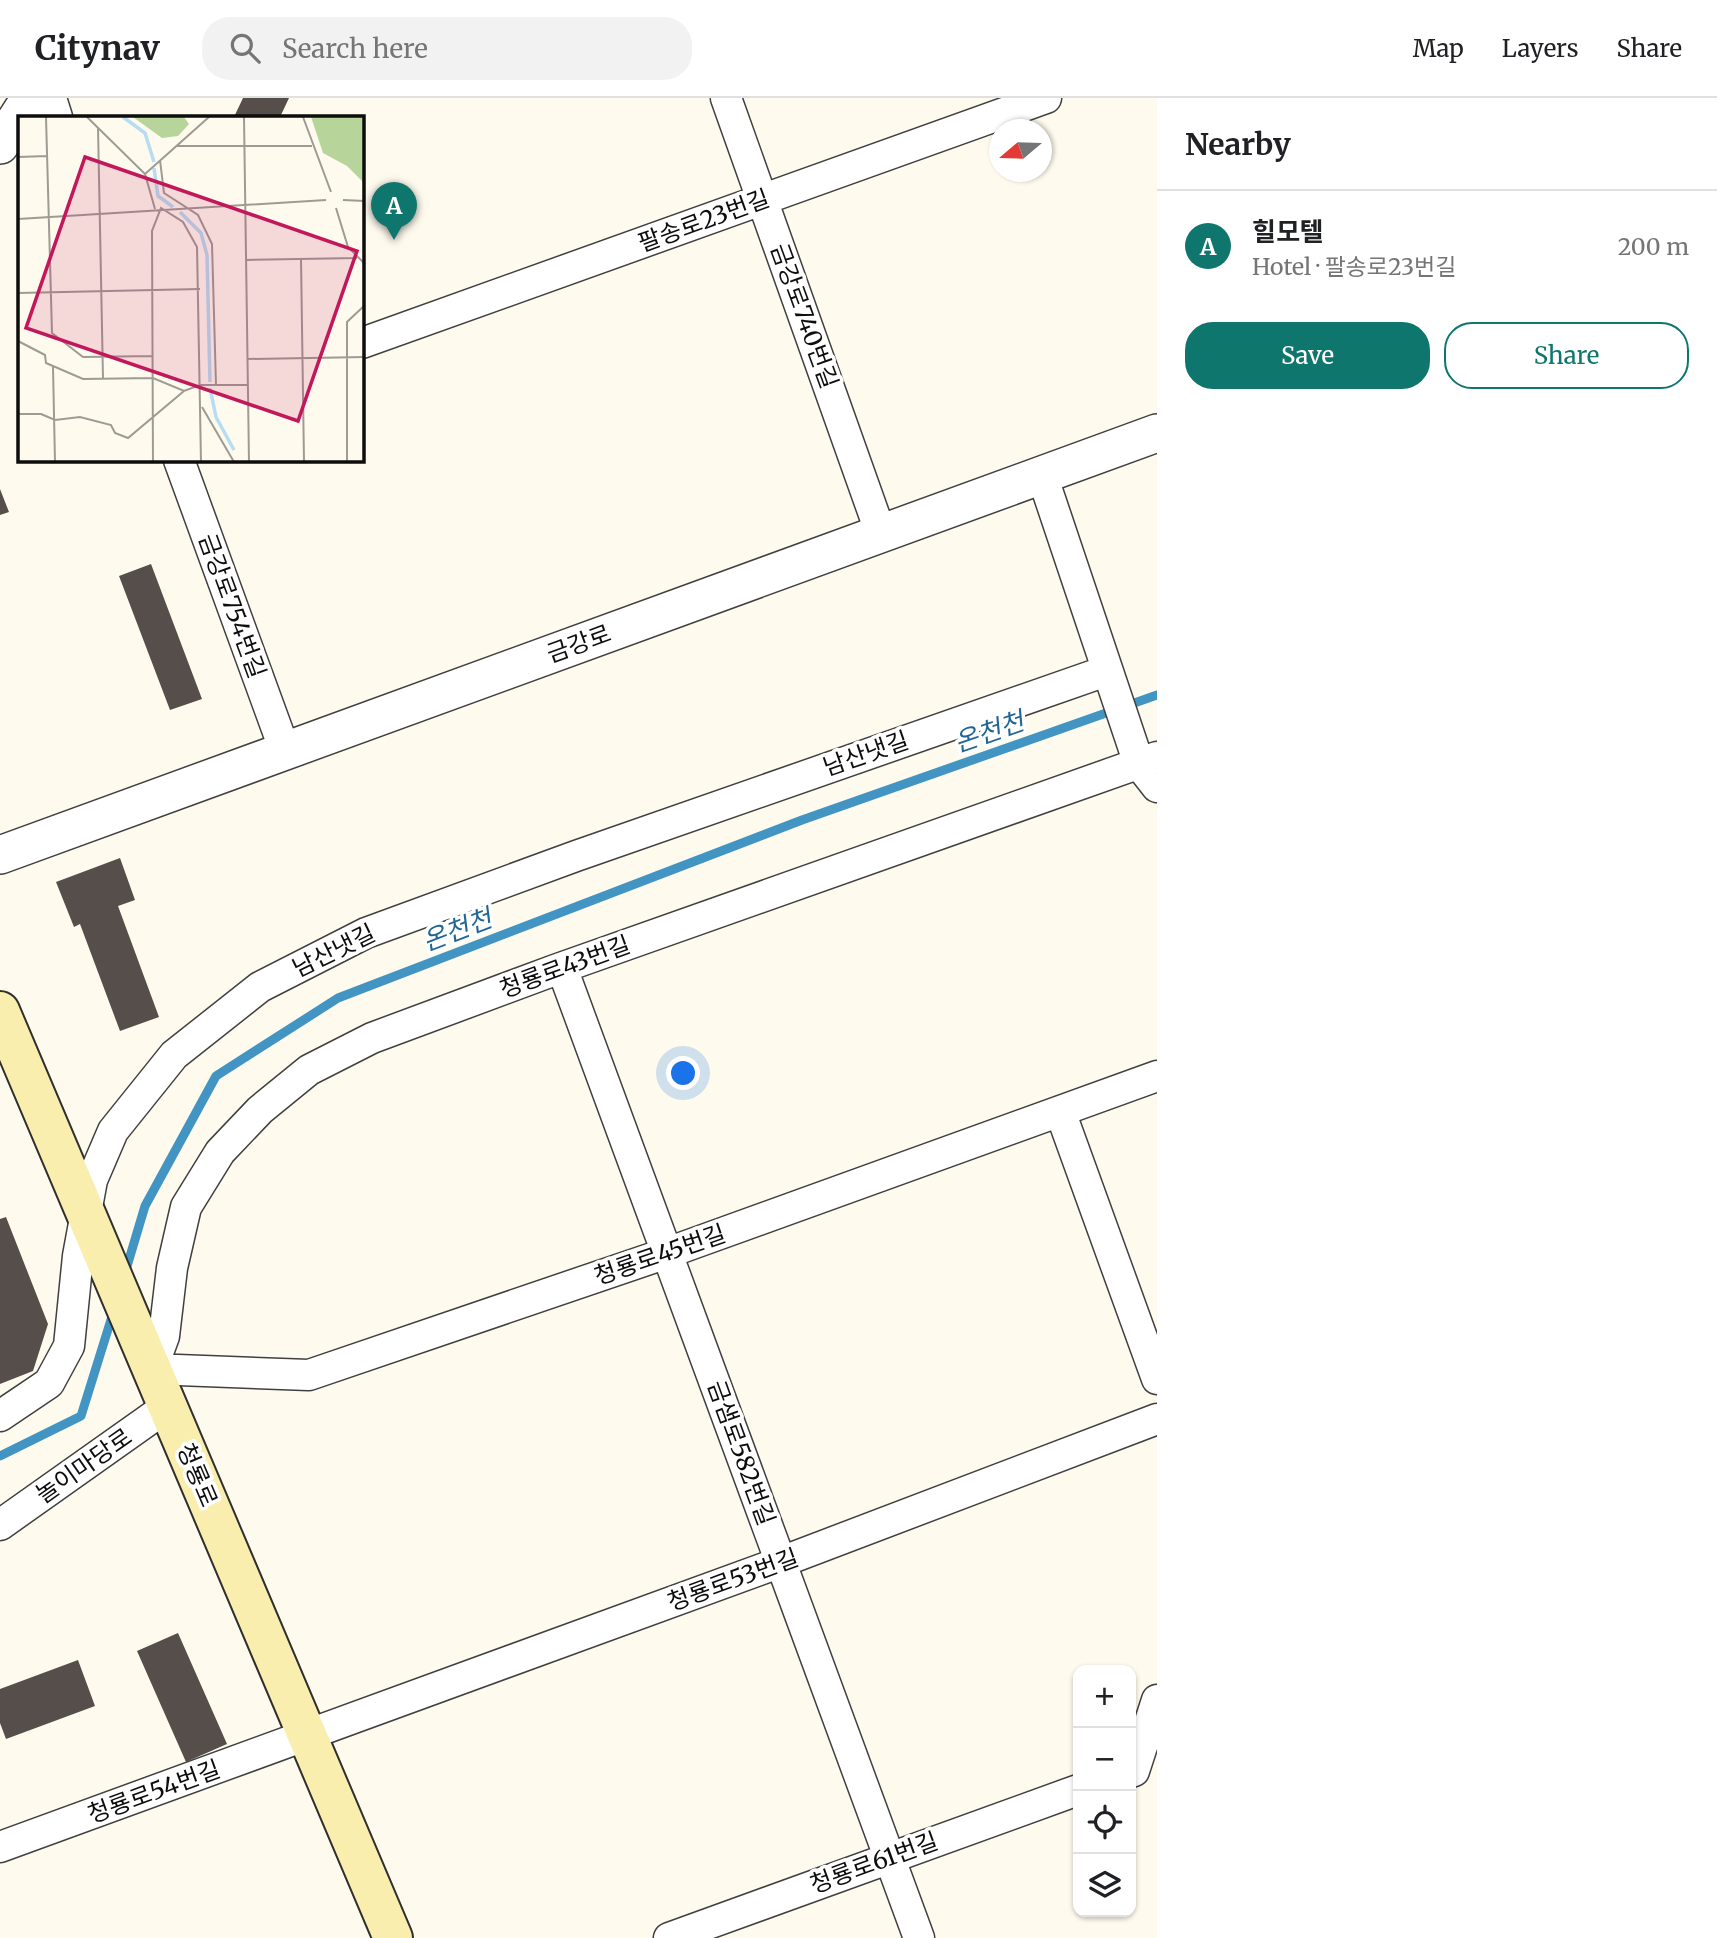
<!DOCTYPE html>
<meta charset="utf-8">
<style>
:root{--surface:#fff;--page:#f2f2f2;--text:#202124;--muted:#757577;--line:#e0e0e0;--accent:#0f766e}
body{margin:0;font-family:Merriweather,"Noto Sans KR",serif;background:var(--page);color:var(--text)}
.controls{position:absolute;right:21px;bottom:21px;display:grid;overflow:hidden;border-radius:14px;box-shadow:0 2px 5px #0004}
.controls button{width:63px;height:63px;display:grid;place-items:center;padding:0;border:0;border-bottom:2px solid var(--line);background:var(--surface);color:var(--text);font:35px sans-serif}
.compass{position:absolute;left:989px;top:21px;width:63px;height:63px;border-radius:50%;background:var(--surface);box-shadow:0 2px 5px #0004;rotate:251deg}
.you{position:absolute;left:684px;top:976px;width:24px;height:24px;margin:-18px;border:5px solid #fff;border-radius:50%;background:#1a73e8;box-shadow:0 0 0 10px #1a73e833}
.badge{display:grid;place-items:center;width:46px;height:46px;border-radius:50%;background:var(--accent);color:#fff;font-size:23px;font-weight:700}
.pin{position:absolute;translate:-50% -58px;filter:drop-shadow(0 2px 4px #0008)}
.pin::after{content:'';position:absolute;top:37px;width:24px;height:21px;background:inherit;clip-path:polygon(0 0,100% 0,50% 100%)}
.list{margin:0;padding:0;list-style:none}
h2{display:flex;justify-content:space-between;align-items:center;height:91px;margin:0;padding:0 28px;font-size:30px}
h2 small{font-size:23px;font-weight:400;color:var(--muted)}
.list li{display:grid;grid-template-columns:46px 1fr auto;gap:21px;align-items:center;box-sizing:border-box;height:112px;padding:0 28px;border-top:2px solid var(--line)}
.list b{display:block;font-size:26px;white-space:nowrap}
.list p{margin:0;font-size:23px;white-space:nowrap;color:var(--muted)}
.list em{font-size:23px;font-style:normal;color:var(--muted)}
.actions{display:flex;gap:14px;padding:21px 28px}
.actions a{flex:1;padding:16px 0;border:2px solid var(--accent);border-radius:28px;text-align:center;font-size:24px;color:var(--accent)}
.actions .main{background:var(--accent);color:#fff}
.icon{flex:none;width:38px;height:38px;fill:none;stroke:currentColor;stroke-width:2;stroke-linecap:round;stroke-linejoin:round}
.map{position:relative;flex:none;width:1157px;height:1840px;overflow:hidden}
header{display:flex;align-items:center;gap:42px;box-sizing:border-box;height:98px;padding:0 35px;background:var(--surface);border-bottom:2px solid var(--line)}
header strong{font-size:33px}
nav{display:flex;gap:38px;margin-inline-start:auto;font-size:24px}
.search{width:490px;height:63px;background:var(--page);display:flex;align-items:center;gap:18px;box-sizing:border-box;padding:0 24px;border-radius:28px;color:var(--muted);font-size:26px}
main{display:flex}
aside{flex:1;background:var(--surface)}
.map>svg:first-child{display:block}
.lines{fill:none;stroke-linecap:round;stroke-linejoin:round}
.stream{stroke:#4294c3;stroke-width:9}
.building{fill:#554e4a}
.minor-casing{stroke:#404040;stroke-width:33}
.tertiary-casing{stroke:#404040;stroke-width:40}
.secondary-casing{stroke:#2f2f2f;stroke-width:42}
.minor{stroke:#fff;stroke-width:30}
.tertiary{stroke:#fff;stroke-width:37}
.secondary{stroke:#f9eeae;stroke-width:38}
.labels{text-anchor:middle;stroke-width:7;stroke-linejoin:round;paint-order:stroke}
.street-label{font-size:24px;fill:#0d0d0d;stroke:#fff}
.water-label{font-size:26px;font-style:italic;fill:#1f6595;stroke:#fff}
.inset-river{fill:none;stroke:#b6ddf1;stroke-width:3.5}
.inset-road{fill:none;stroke:#9e9b94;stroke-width:2}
.view{fill:#c2185b;fill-opacity:0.15;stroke:#c2185b;stroke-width:3.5}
.inset-edge{fill:none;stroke:#0d0d0d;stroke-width:3.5}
</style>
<header>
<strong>Citynav</strong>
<div class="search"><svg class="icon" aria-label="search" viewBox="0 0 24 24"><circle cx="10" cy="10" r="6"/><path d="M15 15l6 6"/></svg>Search here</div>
<nav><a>Map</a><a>Layers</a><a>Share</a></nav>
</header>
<main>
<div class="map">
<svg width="1157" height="1840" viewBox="0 0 1157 1840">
<rect width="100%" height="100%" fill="#fefaee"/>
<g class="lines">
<path class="stream" d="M125,1175L145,1108L216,978L338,900L802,722L1157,597
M0,1358L81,1318L114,1212"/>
</g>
<path class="building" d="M243,0H289L280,19H234Z
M0,391L9,414L0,417Z
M151,466L202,601L170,612L119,478Z
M120,760L135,802L118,808L159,919L120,933L80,826L74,829L56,784Z
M6,1119L48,1226L33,1273L0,1286V1121Z
M178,1535L227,1646L186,1664L137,1553Z
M78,1562L95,1608L6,1641L0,1625V1591Z"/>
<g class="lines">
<g class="minor-casing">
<path id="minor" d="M51,0L57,19
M726,0L881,436
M362,245L1046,0
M179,362L285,653
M1042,377L1139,666L1157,689
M1157,659L555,872L372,940L309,972L260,1012L220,1054L186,1109L172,1170L164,1238L152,1271L309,1277L667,1155L1157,978
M562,870L919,1840
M1060,1013L1157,1281
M0,1318L49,1285L69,1248L78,1158L92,1082L113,1033L174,957L260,889L366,835L576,758L1106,573
M0,1427L168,1308
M1131,1674L1134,1673L1157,1602
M0,1749L781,1464L1157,1321
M669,1840L1078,1692"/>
</g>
<g class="tertiary-casing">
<path id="tertiary" d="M0,47L30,0
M0,757L1157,335"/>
</g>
<g class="secondary-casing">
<path id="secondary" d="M0,913L393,1840"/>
</g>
<use href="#minor" class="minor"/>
<use href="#tertiary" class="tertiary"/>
<use href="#secondary" class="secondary"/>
</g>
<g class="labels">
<g class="street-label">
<text transform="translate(704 123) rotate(-20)" y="8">팔송로23번길</text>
<text transform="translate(804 218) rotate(70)" y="8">금강로740번길</text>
<text transform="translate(232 508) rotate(70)" y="8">금강로754번길</text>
<text transform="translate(579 546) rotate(-20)" y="8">금강로</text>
<text transform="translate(866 656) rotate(-19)" y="8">남산냇길</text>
<text transform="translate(334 853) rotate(-26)" y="8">남산냇길</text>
<text transform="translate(565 869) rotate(-20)" y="8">청룡로43번길</text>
<text transform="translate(660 1157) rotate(-19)" y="8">청룡로45번길</text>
<text transform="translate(741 1355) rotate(70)" y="8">금샘로582번길</text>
<text transform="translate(84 1368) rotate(-35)" y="8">놀이마당로</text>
<text transform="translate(197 1377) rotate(67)" y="8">청룡로</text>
<text transform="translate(733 1482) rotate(-20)" y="8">청룡로53번길</text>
<text transform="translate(154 1694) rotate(-20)" y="8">청룡로54번길</text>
<text transform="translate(874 1765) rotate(-20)" y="8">청룡로61번길</text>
</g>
<g class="water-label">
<text transform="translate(989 634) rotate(-19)" y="9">온천천</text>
<text transform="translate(457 832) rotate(-21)" y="9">온천천</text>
</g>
</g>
<g transform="translate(18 18)">
<rect width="346" height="346" fill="#fefaee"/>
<path d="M115,1H166L171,8L160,20L144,22ZM293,1H346V67L329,50L305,37Z" fill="#b7d59a"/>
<path class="inset-river" d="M105,1L127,17L136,46M136,52L140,80L155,91M162,96L183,117L189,139L192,266M192,272L198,301L216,334"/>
<path class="inset-road" d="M28,1L34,217L65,241L135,240M69,1L127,58L137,93M226,1L231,346M285,1L313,76M80,11L85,262M158,30H294M0,41L29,40M142,44L146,77L180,99L194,128L198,269M127,58L191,1M325,84L347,85M318,92L330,131L347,148M0,103L308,84M283,143L286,346M228,144L339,142M0,177L182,173M0,225L27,239L28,247L65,263L135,262L166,275L182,269H230M229,243L347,241M35,251L37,346M184,291L216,346M0,298H23L37,304L62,301L93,309L97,317L110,322L166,275M135,346L134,115L143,92L165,106L179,131L183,346M329,346V206L347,189"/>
<path class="view" d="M67,41L339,135L280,305L8,212Z"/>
<rect width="346" height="346" class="inset-edge"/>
</g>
</svg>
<div class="controls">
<button>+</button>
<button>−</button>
<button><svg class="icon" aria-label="locate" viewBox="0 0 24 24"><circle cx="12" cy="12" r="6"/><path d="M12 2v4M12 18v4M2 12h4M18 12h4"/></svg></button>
<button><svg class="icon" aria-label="layers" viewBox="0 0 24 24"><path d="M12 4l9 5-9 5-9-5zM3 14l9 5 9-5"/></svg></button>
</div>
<svg class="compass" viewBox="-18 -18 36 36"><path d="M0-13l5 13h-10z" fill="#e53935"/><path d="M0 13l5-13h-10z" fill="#757577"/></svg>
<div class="you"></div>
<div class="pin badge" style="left:394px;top:142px">A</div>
</div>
<aside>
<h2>Nearby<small></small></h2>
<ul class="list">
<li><span class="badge">A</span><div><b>힐모텔</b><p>Hotel · 팔송로23번길</p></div><em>200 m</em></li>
</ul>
<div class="actions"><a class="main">Save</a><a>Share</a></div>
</aside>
</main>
